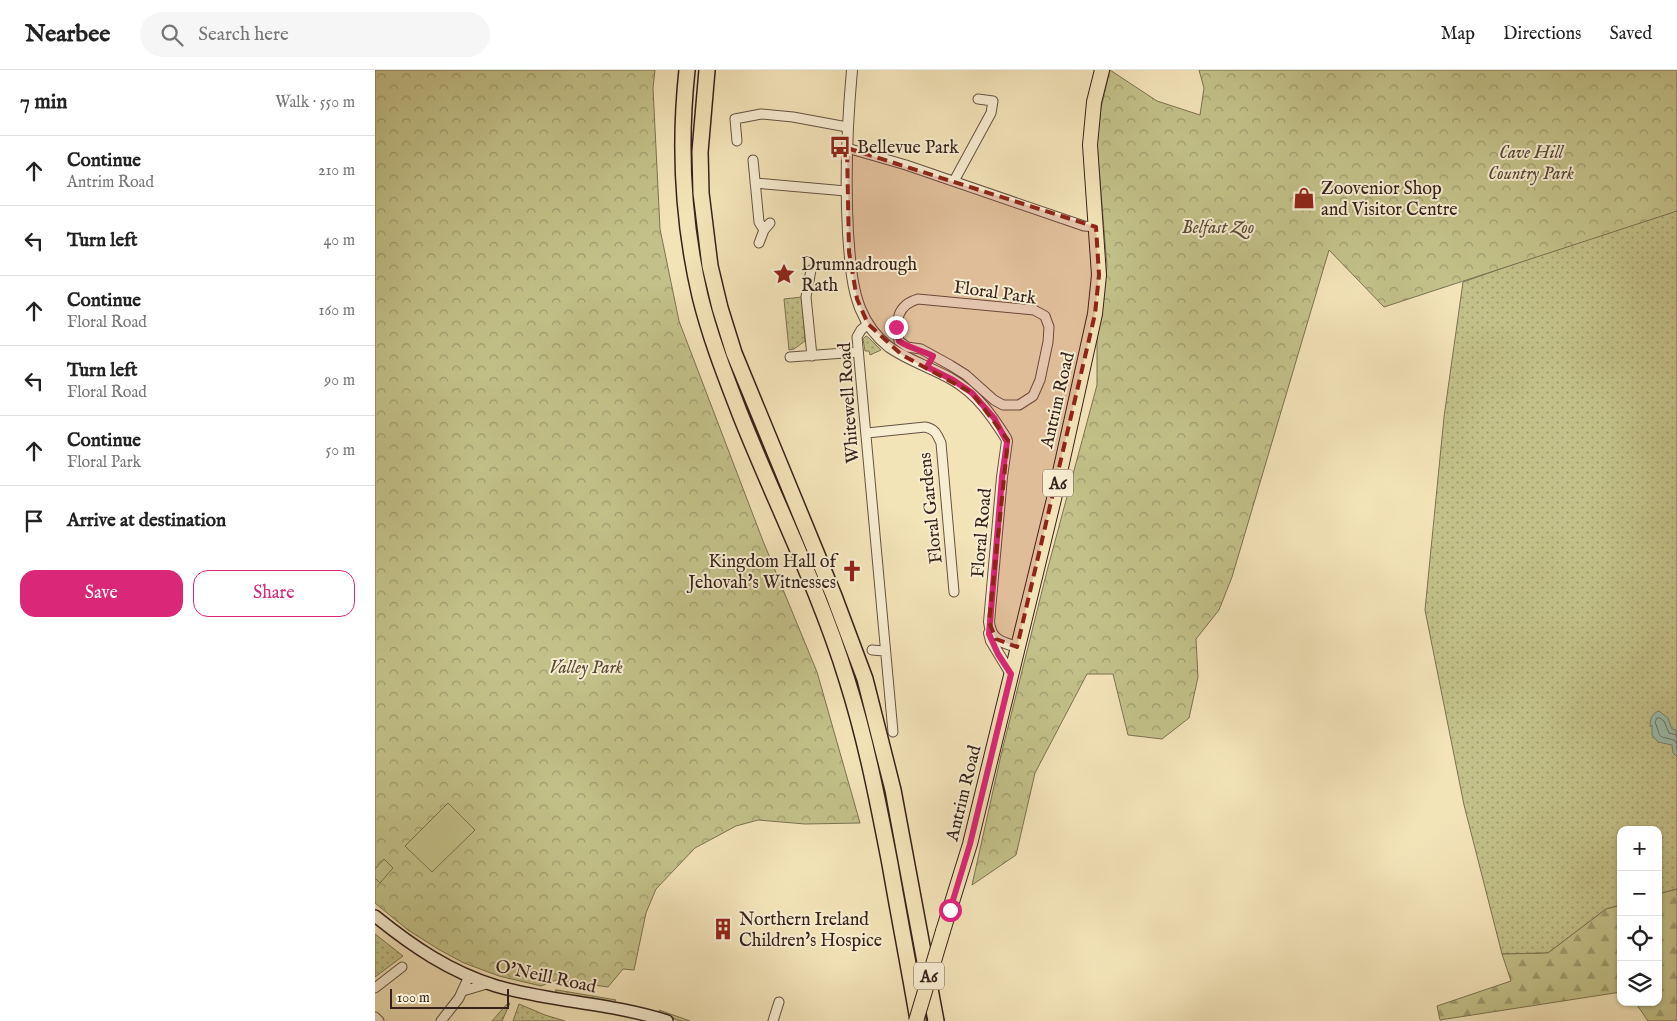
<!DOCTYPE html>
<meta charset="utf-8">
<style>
:root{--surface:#fff;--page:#f6f6f6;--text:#222;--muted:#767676;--line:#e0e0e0;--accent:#db2777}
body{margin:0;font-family:"IM FELL English",serif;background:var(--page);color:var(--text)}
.controls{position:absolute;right:15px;bottom:15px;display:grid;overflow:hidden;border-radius:10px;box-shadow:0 1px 4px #0004}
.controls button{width:45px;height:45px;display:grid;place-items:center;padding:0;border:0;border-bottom:1px solid var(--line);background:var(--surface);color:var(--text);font:25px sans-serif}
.scale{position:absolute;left:15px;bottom:12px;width:119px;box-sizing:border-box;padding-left:5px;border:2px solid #36221b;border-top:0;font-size:14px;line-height:18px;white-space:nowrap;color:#36221b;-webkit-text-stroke:4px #f7edd1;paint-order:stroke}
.stop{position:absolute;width:15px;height:15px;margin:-11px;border:4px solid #db2777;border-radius:50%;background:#fff}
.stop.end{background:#db2777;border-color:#fff;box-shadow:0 1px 5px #0008}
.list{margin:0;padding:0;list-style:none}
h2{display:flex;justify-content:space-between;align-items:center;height:65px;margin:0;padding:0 20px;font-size:21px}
h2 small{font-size:16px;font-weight:400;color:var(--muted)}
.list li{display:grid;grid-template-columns:32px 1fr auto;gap:15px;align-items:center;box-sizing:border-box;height:70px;padding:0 20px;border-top:1px solid var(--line)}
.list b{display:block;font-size:19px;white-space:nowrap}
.list p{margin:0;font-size:16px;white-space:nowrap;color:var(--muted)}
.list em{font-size:16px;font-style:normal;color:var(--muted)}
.actions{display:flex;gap:10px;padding:15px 20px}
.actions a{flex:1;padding:11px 0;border:1px solid var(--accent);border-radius:15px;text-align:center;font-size:18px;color:var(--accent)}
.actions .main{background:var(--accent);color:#fff}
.icon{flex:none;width:28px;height:28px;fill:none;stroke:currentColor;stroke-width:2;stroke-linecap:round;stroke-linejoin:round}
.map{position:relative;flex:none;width:1302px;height:951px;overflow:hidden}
header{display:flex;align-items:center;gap:30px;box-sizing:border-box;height:70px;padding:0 25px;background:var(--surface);border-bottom:1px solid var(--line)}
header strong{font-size:24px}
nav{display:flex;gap:28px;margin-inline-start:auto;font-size:18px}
.search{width:350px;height:45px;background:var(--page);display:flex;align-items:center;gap:12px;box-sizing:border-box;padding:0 18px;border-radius:28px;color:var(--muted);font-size:19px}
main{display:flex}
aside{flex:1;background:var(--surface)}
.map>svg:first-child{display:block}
.grass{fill:url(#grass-dots);stroke:#7c7252}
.forest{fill:url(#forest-firs);stroke:#7c7252}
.park{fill:url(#park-crowns);stroke:#7c7252}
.pitch{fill:#c3c189;stroke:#7c7252}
.water{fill:#9bbfac;stroke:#738072}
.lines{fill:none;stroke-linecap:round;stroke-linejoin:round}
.shore{stroke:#687064;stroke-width:1}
.minor-casing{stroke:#655242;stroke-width:11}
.tertiary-casing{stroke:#655242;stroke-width:12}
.secondary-casing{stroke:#36221b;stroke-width:14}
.primary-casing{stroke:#36221b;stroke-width:16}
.motorway-casing{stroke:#36221b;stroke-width:18}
.minor{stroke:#f7edd1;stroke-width:9}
.tertiary{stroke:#f7edd1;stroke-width:10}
.secondary{stroke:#f7edd1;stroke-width:11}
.primary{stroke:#f3e4b8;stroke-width:14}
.motorway{stroke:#f3e4b8;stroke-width:15}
.primary-bridge-casing{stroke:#36221b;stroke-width:16;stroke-linecap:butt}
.primary-bridge{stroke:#f3e4b8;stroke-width:14}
.route{stroke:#db2777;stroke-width:6}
.marked{fill:#8f2418;fill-opacity:0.2;stroke:#8f2418;stroke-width:4;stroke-dasharray:10 6;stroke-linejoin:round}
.labels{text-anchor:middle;stroke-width:4;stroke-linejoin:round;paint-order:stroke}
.shield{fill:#f7edd1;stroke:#705f52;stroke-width:1}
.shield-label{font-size:16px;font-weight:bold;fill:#36221b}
.poi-label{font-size:18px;fill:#36221b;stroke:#f7edd1;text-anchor:start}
.park-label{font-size:18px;font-style:italic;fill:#594a36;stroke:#f7edd1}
.street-label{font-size:18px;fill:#36221b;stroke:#f7edd1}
</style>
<header>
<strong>Nearbee</strong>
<div class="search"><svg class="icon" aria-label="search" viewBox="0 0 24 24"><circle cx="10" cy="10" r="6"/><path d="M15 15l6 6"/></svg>Search here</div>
<nav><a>Map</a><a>Directions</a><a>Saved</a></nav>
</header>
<main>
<aside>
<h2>7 min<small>Walk · 550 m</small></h2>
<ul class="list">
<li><svg class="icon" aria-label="ahead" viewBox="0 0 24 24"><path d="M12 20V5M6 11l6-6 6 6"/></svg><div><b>Continue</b><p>Antrim Road</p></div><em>210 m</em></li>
<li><svg class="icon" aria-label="left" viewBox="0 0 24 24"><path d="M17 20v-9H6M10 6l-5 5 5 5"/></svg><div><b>Turn left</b></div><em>40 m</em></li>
<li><svg class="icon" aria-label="ahead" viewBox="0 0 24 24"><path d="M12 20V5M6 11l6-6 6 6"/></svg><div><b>Continue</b><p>Floral Road</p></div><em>160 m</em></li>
<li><svg class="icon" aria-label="left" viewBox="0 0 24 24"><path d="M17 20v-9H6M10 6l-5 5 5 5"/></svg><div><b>Turn left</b><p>Floral Road</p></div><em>90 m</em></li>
<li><svg class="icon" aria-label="ahead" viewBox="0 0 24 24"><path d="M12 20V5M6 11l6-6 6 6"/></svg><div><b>Continue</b><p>Floral Park</p></div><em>50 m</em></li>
<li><svg class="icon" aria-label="arrive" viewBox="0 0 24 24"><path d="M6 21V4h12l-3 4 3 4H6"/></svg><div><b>Arrive at destination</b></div></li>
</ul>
<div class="actions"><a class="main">Save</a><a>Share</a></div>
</aside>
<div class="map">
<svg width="1302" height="951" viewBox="0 0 1302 951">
<defs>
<pattern id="grass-dots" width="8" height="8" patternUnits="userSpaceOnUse" patternTransform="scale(1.25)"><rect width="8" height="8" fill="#c3c189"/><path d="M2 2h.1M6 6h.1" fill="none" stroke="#9f9c6f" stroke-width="1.8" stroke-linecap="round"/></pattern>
<pattern id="forest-firs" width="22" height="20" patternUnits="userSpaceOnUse" patternTransform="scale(1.25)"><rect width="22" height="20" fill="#c3c189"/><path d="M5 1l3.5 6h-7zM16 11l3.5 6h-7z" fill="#9f9c6f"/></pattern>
<pattern id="park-crowns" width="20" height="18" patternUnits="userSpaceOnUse" patternTransform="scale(1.25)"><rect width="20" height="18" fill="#c3c189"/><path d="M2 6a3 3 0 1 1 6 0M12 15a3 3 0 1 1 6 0" fill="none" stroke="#9f9c6f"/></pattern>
</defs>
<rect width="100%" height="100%" fill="#f3e4b8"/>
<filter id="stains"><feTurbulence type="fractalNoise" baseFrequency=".004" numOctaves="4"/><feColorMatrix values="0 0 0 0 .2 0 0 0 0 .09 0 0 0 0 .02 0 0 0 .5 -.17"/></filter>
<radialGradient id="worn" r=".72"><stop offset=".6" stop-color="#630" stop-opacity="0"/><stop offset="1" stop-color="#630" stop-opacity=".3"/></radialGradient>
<path class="grass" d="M1302,137V819L1283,824V760H1246V835L1231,839L1173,883L1127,884L1089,735L1050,540L1069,347L1088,212Z
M427,227L430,271L419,279L414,280L409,229Z
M491,266L494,268L506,280L495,285L494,281H490L488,269Z
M0,864L28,886L0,907Z
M180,920H182L241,930L239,932L182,923Z
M135,933L127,951H117L131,935Z
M144,934L170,945L190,951H138Z
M284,940L315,951H305L285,943Z"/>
<path class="forest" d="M1302,819V951H1273L1260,932H1283V824Z
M1246,835V922L1065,950L1062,936L1136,911L1127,884L1173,883L1231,839Z"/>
<path class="park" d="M0,0H280L278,18L285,159L304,251L388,471L442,602L485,753L430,754L383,750L361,756L320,778L281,819L271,843L259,900L248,899L233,917L181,910L166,916L124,906L89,893L63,879L33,860L0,833Z
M735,0L782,31L825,45L829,18L824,0H1302V141L1009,237L954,180L857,507L844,540L821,569L823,607L814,648L787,669L753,665L738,604H712L660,703L641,785L597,815L626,685L672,501L722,315V270L732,196L722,74L726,38Z"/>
<path class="pitch" d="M73,733L100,760L57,802L30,776Z
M9,789L18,798L5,813L0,808V799Z"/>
<path class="water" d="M1284,641L1293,648L1297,659L1301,660L1302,687L1298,683L1297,675L1283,672L1277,665V655L1275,657C1275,649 1277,643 1284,641Z"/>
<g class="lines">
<path class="shore" d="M1302,665L1294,663L1289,651L1285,648H1282L1280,652C1287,669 1280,665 1299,670L1302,674"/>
<g class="minor-casing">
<path id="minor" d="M362,71L360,49L386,44L418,47L472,57
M472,78L531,95L709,156L721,157
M378,90L384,152L389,160
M579,111L616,43L618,31L603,29
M380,113L471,121
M384,173L389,160L395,153
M436,200L431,227L437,286
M543,229L659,240L670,246L674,257L673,272L665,310L658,326L644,335H628L619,330L591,305L575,295L546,279L532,277L524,271C520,251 522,235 543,229Z
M493,254L486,260L482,267L518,662
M415,287L483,282
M492,363L550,357C560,359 562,364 566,373L579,522
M497,580L509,581
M0,918L27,897
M88,921L115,913
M0,947L4,951
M66,951L84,928L94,906
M398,951L404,932"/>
</g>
<g class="tertiary-casing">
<path id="tertiary" d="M477,0C472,55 470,108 473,163C475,188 476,215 485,238C491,253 501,267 514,277C534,291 558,298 578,310C602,324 617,346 631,368L632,371L627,407L614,552C616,570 626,572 642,577
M614,563L616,571L636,604"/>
</g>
<g class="secondary-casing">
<path id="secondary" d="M0,846C37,876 75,902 121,916C177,932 236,933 292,951"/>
</g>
<g class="primary-casing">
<path id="primary" d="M568,861L595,774L679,429L720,244L724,205L715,75L719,32L727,0"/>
</g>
<g class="motorway-casing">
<path id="motorway" d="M312,0C304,75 308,153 325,226C335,267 350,305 365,344C400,432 444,519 472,610C491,670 503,732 515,794C524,846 534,897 543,950
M332,0L325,82L326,123L335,196L345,238L359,283L459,526L490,609L518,720L561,951"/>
</g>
<use href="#minor" class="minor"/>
<use href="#tertiary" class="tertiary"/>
<use href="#secondary" class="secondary"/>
<use href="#primary" class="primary"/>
<use href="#motorway" class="motorway"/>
<g class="primary-bridge-casing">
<path id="primary-bridge" d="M541,951L568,861"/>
</g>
<use href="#primary-bridge" class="primary-bridge"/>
</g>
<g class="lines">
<path class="route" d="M521,257L524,271C534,278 546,280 558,286L552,297L578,310L597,323L619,348L632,372L627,407L614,564L623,584L636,604L595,774L575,840"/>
</g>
<path class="marked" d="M472,78L721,157L724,205L720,244L642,577L621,569L614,552L633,370L597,323L527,285L493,254L482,229L474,182Z"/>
<defs>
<g id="bus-bare" transform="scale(1.725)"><path d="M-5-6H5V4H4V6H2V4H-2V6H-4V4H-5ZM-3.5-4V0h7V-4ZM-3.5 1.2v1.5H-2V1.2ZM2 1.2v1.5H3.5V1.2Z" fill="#8f2418" stroke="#f7edd1" stroke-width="2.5" paint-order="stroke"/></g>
<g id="shop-bare" transform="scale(1.725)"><path d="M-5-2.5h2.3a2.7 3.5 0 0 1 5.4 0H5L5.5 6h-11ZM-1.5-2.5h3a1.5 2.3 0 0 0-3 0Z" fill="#8f2418" stroke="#f7edd1" stroke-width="2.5" paint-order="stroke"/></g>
<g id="sight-bare" transform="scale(1.725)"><path d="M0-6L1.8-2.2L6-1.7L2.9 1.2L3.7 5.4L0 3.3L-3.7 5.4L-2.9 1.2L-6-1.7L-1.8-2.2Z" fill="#8f2418" stroke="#f7edd1" stroke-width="2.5" paint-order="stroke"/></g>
<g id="church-bare" transform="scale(1.725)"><path d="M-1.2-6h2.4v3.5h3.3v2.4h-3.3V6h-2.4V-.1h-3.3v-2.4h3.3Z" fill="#8f2418" stroke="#f7edd1" stroke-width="2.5" paint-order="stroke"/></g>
<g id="building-bare" transform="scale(1.725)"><path d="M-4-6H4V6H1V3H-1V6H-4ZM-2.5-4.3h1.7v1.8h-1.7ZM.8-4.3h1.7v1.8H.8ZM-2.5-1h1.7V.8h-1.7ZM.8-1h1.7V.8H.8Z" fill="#8f2418" stroke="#f7edd1" stroke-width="2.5" paint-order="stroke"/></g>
</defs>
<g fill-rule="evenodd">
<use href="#bus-bare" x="465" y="77"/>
<use href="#shop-bare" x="929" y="128"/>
<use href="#sight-bare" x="409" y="204"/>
<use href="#church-bare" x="477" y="501"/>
<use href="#building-bare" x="348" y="859"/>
</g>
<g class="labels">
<g class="shield">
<rect x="668" y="399.5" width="30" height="27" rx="4"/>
<rect x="539" y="892.5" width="30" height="27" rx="4"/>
</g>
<g class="shield-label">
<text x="683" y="419">A6</text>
<text x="554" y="912">A6</text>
</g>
<g class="poi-label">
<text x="482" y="83">Bellevue Park</text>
<text x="946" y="124">Zoovenior Shop<tspan x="946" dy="21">and Visitor Centre</tspan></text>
<text x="426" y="200">Drumnadrough<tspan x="426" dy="21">Rath</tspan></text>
<text x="461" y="497" text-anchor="end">Kingdom Hall of<tspan x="461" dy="21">Jehovah's Witnesses</tspan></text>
<text x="364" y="855">Northern Ireland<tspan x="364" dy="21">Children's Hospice</tspan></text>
</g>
<g class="park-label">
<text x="1156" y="88">Cave Hill<tspan x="1156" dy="21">Country Park</tspan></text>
<text x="843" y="163">Belfast Zoo</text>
<text x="211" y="603">Valley Park</text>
</g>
<g class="street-label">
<text transform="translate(620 222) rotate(8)" y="6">Floral Park</text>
<text transform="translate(682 330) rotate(-77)" y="6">Antrim Road</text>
<text transform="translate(473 333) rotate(-94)" y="6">Whitewell Road</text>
<text transform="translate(555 438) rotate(-96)" y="6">Floral Gardens</text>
<text transform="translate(606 463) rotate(-85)" y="6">Floral Road</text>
<text transform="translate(588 723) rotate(-76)" y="6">Antrim Road</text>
<text transform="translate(171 906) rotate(12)" y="6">O'Neill Road</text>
</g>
</g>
<rect width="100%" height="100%" filter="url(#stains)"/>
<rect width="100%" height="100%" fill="url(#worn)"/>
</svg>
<div class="controls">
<button>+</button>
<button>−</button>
<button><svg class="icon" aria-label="locate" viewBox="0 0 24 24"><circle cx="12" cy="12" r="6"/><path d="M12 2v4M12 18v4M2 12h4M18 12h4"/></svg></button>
<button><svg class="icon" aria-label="layers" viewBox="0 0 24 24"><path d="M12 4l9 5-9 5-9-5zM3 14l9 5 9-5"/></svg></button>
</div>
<div class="scale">100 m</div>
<div class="stop" style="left:575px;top:840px"></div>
<div class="stop end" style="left:521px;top:257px"></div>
</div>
</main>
